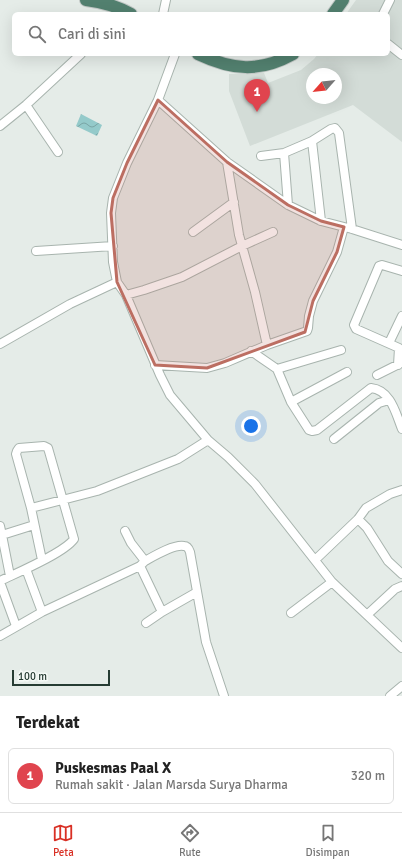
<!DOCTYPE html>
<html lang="id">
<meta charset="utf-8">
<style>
:root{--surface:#fff;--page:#f6f6f6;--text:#222;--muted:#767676;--line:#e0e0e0;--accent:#d93025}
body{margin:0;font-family:Signika,sans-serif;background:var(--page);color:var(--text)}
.compass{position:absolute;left:306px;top:68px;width:36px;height:36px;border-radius:50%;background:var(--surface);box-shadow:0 4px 16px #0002;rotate:243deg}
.scale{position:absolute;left:12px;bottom:10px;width:98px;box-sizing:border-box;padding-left:4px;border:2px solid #263c33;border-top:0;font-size:11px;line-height:14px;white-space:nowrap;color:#263c33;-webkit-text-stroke:3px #f5f9f6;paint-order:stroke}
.you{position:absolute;left:251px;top:426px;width:14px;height:14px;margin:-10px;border:3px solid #fff;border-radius:50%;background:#1a73e8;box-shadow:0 0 0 6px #1a73e833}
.badge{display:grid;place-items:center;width:26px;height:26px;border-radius:50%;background:var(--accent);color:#fff;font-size:13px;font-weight:700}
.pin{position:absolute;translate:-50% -33px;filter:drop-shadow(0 1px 2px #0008)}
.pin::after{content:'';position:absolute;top:21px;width:14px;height:12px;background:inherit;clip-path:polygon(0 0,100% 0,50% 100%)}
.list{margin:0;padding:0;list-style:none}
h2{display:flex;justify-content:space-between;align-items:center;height:52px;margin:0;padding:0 16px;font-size:17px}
h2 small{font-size:13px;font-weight:400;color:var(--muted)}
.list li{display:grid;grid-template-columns:26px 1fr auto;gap:12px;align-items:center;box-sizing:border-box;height:56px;margin:0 8px 8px;padding:0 8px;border:1px solid var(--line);border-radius:6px}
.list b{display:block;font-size:15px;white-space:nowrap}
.list p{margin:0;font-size:13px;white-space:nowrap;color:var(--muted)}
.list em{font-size:13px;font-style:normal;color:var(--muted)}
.icon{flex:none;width:22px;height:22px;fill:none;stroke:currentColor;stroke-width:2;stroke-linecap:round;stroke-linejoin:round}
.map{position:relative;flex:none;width:402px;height:696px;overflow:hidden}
.search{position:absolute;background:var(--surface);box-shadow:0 4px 16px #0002;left:12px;right:12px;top:12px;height:44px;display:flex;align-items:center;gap:10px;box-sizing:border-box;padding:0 14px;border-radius:6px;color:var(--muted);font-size:15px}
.sheet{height:116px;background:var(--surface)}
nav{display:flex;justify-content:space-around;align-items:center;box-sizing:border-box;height:56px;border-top:1px solid var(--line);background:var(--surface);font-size:11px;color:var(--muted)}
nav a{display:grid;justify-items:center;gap:2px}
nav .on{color:var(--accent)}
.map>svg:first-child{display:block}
.built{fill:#d3dcd7;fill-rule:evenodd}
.water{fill:url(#water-waves)}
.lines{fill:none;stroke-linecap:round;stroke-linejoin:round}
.minor-casing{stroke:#a8b4ae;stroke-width:10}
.trunk-casing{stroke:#c2c8c6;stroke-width:14}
.minor{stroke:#fff;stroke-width:8}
.trunk{stroke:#52806f;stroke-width:12}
.marked{fill:#bc6e62;fill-opacity:0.2;stroke:#bc6e62;stroke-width:3;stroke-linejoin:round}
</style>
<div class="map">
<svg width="402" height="696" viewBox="0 0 402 696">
<defs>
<pattern id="water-waves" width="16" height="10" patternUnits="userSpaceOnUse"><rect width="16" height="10" fill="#94caca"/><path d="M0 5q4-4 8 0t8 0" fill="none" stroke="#79a5a5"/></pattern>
</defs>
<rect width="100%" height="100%" fill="#e5ece8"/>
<path class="built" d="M356,0H402V142L353,105L250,146L229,91V74L264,73L268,83L301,70L314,59L318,54H388V14H346ZM312,74H336V98H312Z"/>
<path class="water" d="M81,114L102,125L97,136L76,126Z"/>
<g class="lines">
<g class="minor-casing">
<path id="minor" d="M163,14L166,0
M383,14L390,0
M388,44L402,55
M175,54L158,100L127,163L113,198L111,213L113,262L117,282L126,295L160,375L170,395L208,440L228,457L255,484L332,582L402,648
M158,100L227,162L288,205L321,221L352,229L402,245
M26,105L58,152
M0,126L26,105L81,54
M312,141L331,129L335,128L339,133L352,229
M284,153L288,205
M261,156L284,153L312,141L321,221
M193,232L234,202
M36,251L113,246
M126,295L144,290L182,277L242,246L273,232
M389,343L402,316
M0,344L70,304L117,282
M267,345L307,331L308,328L309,316L313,301L337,252L344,227
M251,351L277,369L341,350
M155,365L207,368L225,363L267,345L255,292L239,235L227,162
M398,365L399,348L356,329L354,325L379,266L382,265L402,271
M277,369L291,402L309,430L312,431L317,430L371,388C391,390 396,414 402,429
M377,375L401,363
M291,402L347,372
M334,439L379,403L389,400
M31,508L97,491L135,476L178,459L208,440
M358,519L367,528L388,561L402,574
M0,526L2,535L34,525
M125,531L131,543L145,561L140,566L162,612
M2,535L10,576
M315,560L358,519L366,508L390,494L402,490
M145,561C154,556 174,544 184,546C187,546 189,549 190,552L206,642L224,696
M26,569L42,612
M291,613L332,582
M368,614L395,589L402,586
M146,623L162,612L197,592
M16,626L0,582L2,580C19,572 64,553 74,539L48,448L44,446L19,448L17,451L16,454L31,508L42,560
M0,636L42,612L140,566
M390,696L402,686"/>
</g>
<g class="trunk-casing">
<path id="trunk" d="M86,0C102,2 117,6 131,14
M333,14L343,0
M198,54C232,70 259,73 293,54"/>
</g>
<use href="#minor" class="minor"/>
<use href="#trunk" class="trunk"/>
</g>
<path class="marked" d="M158,100L227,162L288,205L321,221L344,227L337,252L313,301L305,332L207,368L155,365L117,282L111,213L113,198L127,163Z"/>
</svg>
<svg class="compass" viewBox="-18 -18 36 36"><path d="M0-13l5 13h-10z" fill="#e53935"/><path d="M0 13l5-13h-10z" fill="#767676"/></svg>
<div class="scale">100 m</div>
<div class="you"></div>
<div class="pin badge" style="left:257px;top:112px;background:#e0444e">1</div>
<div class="search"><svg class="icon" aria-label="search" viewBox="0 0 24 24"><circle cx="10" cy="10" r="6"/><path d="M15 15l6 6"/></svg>Cari di sini</div>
</div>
<section class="sheet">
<h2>Terdekat<small></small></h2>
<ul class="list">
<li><span class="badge" style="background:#e0444e">1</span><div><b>Puskesmas Paal X</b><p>Rumah sakit · Jalan Marsda Surya Dharma</p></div><em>320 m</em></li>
</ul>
</section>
<nav>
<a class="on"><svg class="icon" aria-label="map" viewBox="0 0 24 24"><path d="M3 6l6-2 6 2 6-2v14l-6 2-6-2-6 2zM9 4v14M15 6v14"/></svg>Peta</a>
<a><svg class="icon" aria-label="directions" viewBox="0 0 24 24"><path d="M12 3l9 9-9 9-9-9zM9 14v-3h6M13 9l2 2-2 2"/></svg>Rute</a>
<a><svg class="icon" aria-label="saved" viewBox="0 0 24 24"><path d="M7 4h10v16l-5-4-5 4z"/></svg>Disimpan</a>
</nav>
